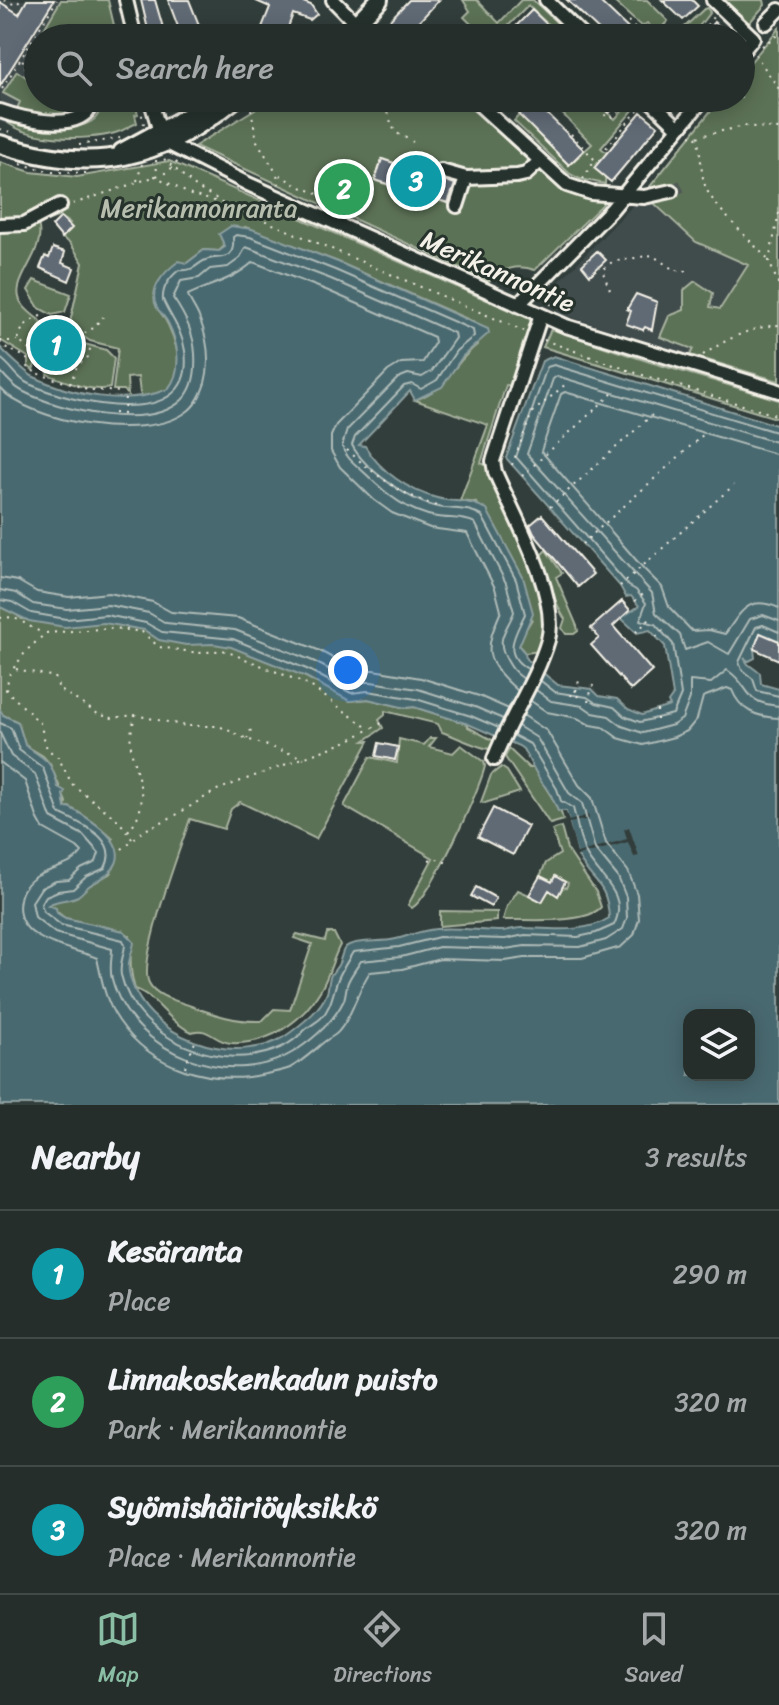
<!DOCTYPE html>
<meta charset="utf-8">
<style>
:root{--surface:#262e2c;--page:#323a38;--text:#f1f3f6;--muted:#a4a8a9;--line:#424a48;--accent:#8abfa5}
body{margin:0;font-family:Sriracha,sans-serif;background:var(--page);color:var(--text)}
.controls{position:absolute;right:24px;bottom:24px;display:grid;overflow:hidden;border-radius:16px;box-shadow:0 4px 20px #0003}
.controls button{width:72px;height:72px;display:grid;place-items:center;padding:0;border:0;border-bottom:2px solid var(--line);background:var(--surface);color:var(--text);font:40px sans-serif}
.you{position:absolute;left:348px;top:670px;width:28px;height:28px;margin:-20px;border:6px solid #fff;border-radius:50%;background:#1a73e8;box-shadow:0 0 0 12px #1a73e833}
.badge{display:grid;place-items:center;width:52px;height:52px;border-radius:50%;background:var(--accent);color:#fff;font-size:26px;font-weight:700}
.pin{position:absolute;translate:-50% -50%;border:4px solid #fff;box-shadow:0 2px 8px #0006}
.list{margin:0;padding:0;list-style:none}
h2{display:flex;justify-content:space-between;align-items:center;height:104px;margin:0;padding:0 32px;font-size:34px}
h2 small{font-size:26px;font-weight:400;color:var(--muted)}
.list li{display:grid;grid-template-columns:52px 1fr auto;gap:24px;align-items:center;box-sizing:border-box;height:128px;padding:0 32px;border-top:2px solid var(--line)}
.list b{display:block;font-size:30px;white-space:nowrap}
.list p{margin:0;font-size:26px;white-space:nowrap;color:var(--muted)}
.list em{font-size:26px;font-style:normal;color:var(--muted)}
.icon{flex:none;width:44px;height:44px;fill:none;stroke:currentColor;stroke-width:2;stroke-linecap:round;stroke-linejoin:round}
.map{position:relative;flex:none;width:779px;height:1105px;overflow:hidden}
.search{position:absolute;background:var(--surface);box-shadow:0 4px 20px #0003;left:24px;right:24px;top:24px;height:88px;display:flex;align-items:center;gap:20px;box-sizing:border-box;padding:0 28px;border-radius:44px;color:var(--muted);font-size:30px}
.sheet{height:488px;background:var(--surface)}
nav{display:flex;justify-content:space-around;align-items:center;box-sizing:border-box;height:112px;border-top:2px solid var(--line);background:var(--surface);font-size:22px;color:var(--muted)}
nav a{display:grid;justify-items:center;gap:4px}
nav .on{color:var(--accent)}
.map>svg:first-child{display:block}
.built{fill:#404b4c}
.green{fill:#5c7256;stroke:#a8b29f;stroke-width:2;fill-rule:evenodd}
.water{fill:#48696f;stroke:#8d9f9f;stroke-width:2;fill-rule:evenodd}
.pier{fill:#323e3b}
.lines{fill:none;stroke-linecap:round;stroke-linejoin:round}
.shore{stroke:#afbbb8;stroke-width:2}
.building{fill:#606a74;stroke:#f4f1e8;stroke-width:2}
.minor-tunnel{stroke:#4f5955;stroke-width:12;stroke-dasharray:12 6;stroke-linecap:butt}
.minor-casing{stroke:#f4f1e8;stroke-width:18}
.major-casing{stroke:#f4f1e8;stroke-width:22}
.path{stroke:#f4f1e8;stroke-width:2;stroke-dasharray:2 6;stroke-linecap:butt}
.minor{stroke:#26332d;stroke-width:12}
.major{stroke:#26332d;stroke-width:16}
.labels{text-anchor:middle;stroke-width:6;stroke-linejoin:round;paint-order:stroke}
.park-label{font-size:26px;fill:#b7beae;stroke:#26332d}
.street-label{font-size:26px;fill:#f4f1e8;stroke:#26332d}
</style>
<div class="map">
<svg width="779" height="1105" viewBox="0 0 779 1105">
<rect width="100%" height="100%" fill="#323e3b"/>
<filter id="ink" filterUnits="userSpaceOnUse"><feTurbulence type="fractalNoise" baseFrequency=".0125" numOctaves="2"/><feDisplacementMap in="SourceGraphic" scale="16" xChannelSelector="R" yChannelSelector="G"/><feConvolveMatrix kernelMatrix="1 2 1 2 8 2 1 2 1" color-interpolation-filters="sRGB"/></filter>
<g filter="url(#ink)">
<path class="built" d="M0,0H108L117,38H38V98H133L138,114L135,115L137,123L112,134L76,139L38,134L0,122Z
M644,194L696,242L748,265L690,355L559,313L557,305L555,286Z"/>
<path class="green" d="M61,0H108L117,38H57L44,29Z
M463,0H477L499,23L521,0H533L573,38H563L528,6L505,29L510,38H485L464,17L470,11Z
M612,0H647L668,21L664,25L675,36L704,9L707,8L710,12L690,38H662L647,23L642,27Z
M724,0H764L765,5L749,23Z
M779,28V381L690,355L693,349L660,337L669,316L684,310V290L695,281L713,293L710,307L720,309L748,265L696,242L644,194L721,98H741V73Z
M17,71L38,85V98H84L85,106C68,125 39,115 16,111L20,102L3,93Z
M99,98H133L138,114L135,115L137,123C127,127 124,131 115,133C87,141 21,142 1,116C23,122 110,145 99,98Z
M273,98H461C510,131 539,192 602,200L603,204L535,270C517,264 504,268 489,281L195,146ZM382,159L460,183L453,205L376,181Z
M547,98H593L615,119L634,98L640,102L601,148L607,153L605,184L580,179L570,174L514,121L519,115L569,165L592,144Z
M169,161L530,319L531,331L513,386L506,385L481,463L490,467L542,592L546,623L540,651L525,653L519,646L520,639L532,619L477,503L460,501L488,425L415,400C447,389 453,363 478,344L474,322L338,262L245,227L219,251L204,250L187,263L158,309C172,325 190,372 168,389C162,393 150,395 143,397L140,393L138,377L127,378L128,395L124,390H113L118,348L90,341L69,327L83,263L70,243L62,238L70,223L60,216L38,224C48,253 6,282 22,304C27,311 35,317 42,322L33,340L32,348L40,351L39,357L49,361L52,356L73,364L81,343L106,350L114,358L110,388C90,392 67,382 47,374L50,365L36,362L33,370L28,366V357L0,340V162L31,172L77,177Z
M34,280L71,294L65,312L52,315L39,308L28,290Z
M551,329L650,362L779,400V419L543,347Z
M546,550L562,573L556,577L577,626L578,631L574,634H566L562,628L565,619C555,606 547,574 540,556Z
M0,607L9,609L22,619L113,622L223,640L306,677L350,701L368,699L406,708L414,707L468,724V727L496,742L491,749C480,749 455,736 442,732L438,724L385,711V715L379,720L383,728L364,741H369L316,839L240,802L231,809L224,829L190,819C181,847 137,961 149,983C156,997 178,1001 191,1006C215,1015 237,1022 262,1021L274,1009L290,1010L312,944L294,938L297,934L325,941L327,933H334L340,945C332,960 329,977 320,991C302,1022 268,1045 231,1043C214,1042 209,1026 192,1032C168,1022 155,995 135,989C128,964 132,960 130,936L123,931L65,918L48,905L60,899L75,897L91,884L111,873L113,839C99,825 85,817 69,807L65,808L66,802L50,764L43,756L25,745L18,722L3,715L0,710Z
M430,738H436L429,747L453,753L461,745L484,762L485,766C480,789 431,897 412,908L408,905L433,858L344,806L370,757L397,763L399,739L424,745Z
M509,749L529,768H534C542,784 561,808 564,820L550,824L505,757Z
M501,767L507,771L520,792L485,803L481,802L491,775Z
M561,827L567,849L596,892L601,907C586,925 526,919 503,920L507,906L518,890L529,895L549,890L558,895L563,887L566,888L568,883L555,877L552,882L540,876L546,863L560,854L552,830Z
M440,911L497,912V921L440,926Z"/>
<path class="water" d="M231,226L252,229L338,262L488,329L489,333L463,356L442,387L415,400L410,391L359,445L365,446C380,471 409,491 437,498C455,503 471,499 487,510L523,577L533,613L519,646L525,653L526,659L558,685L592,689L599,696L617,699L628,709L642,715L670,706L668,702L673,695L665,646L650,630L637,633L621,618L639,606L631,596L626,597L620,586L506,458L542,361L554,356L779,426V641L761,633L754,649L755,658L749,661L744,658L748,664L760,673L761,684L779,689V1105H0V710L3,715L18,722L25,745C46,761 51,758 58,787L65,791L63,794L65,808L69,807C100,824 148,856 92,884C86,887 84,892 78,896C68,901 58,899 48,905L56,908L57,913L65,918L124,931L134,942C133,952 127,961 129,971C140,1037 239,1072 291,1032C305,1021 320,1010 327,993C329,987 328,980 331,975C332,973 337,967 338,965C342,959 341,948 349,945C361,939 381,943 396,939C408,936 422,930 436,929C458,927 481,931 503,931C511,930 519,927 527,928C553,929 587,933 609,918C607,880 592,885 578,856C572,843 570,826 566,812L558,811L550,793L540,780L523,749L519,746L468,724L414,707L406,708L368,699L350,701L306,677L231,647L214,644L186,645L159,640L144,630L104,623L65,627L29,621L0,607V347C5,353 28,374 32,376C72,396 126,406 168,389C183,371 178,342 168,323C165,317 160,313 157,308C147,289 165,271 179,261L187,263L204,250L219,251L225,247L219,234ZM689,1015H749V1075H689Z"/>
<path class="pier" d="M562,812H566L569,821L588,815L589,819L569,823L577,853L627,839L624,829L629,827L639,856L634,857L628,842L574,857Z"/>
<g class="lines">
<path class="shore" d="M0,358C11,365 16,377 27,383C70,403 197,435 185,351C182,330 171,318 163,300C162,288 169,278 179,270C197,272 197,261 209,259C224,256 235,260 233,237L236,235L250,237L335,270L473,330L474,336L456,351L437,380L421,389L412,384L404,386L355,437L352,445C364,469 411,502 438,507C454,510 469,507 482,516L516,580L525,614C515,635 501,654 528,669
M0,371C6,378 14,387 22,391C59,410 148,432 182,400C194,389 196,370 195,354C194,333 185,315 173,298L181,281L199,278L210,269L228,267L239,259L246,247L331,279L454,333L455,338L432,371L422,377L408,374L398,378L347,430L342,446C346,459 358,466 367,475C387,495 408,512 437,517C450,519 464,517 475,523L506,583L514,612C506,632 495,638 507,660C512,669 515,673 524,679
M0,388C32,424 145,441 185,413C196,406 201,395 205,383C211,361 207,337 199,317C196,309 190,302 188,295C211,284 233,280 253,262L326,290L434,337L435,342L423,362L401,363L388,371L336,425L331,436V451L340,467L374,500L392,513L430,528L467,533L495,588L501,611C484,650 483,660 518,691
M779,443L557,376L553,379L527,454L652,593L656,613L680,635L685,650L708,642L729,654L750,619L763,615L779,621
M779,455L565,392L561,394L541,451L644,569L662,587L669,607L692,631L709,630L725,634C741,613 747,594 779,608
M0,578L18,581L37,592L69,597L109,593L153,602L171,612L238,618L318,650L355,670H373L421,678L479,696L509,709
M0,590L16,593L33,604L67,609L108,605L149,613L166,623L235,630L313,661L353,682H371L418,689L475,707L503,719
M0,600L12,602L31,613L66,619L106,615L146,623L162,632L233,639L309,670L351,693L368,691L416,699L471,716L499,728
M779,632L763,625L756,627L739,662L742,670L753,679L757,691L779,696
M541,681L555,692L587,697L596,703L614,707L624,716L640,722L673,714L681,695L673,644L655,624L640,620L646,603L636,590L629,586L516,457L547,367L554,365L779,433
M536,690L551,701L583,706L593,713L609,716L622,726L643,733L673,725L682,719L690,698V681L711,683L727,670C752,686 741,703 779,706
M531,701L547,712L577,718L590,725L603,727L618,738L643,745L674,737L687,731L697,719L703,697L727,688L732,690C740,711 757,717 779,718
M0,723L11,728L19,750L43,768L59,813C79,823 121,838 105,868L86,877L73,889L58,891L46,896L41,904L44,912L61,925L123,940L125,945C124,956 119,963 121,975C136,1040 223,1075 282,1047C291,1043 299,1036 306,1029C311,1025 317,1022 321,1018C332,1007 333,991 338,979C341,971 349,959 353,952L399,947L439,937L505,939L525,935L578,937L596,933L614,925C630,893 596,876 585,852C579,838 577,822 573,808L561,801L557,789L530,744L513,735
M0,733L11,756L35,774L51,818L83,835L99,853L96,862L81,869L69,880L56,881L41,888L32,902L35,917L55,933L112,949C112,958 109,969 112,979C132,1055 234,1092 298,1049C317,1036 334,1021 344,1000C346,994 346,987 348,982C351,975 357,967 361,961L401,957L439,947L505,949L525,946L580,947L606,940L623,929L627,918L626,897L618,877L595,849L582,803L569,793L537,738L518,726
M0,762L25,781L37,817L43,828L77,847L82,852C71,867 55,867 39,875C30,880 22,888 20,899C11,942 71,947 97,958C102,981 105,1001 119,1021C152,1069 212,1086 266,1074C274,1072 283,1071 290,1068C303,1061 313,1051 324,1042C329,1038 335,1036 339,1031C354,1014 357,990 370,972L402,969L440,959L505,961L525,958H582L621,947L634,935L639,919L637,894L628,871L606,843L592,798L579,785L547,731L523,715"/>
</g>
<path class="building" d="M27,0H54L0,86V2L19,14Z
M141,0H155L166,38H150Z
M168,0H189L199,25L180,32Z
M254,0H298L311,5L317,14L310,20L293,14L287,30H283L280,38H263L264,31L261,30L270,7Z
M409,0H439L415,26L427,38H395L383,27Z
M567,0H598L638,38H607Z
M662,0H692L698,6L683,20Z
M532,10L561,38H530L517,25Z
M714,22L734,38H701Z
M593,98H623L609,113Z
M533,100L584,150L569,165L519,115Z
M641,112L658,126L611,182L594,168Z
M382,159L455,184L448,203L375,180Z
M61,217L72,228L62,238L52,226Z
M53,248L65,252L62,263L74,268L69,281L40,268L45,256L49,258Z
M597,251L606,260L590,275L582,265Z
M636,294L657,302L652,330L645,327L643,330L626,324L631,311L627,309Z
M41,326L59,330L58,334L81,343L74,360L62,356L59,359L52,356L50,361L38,356L40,351L32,348Z
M542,515L593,574L578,587L534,534L530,525Z
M622,601L630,610L613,626L652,671L631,690L591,645L599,638L591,628Z
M760,633L779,641V660L754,649Z
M379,743L398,747L395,760L376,756Z
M493,808L528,826L513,855L478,837Z
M540,876L552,882L555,876L565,882L558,896L549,890L542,902L529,895Z
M476,887L496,898L491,907L471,896Z"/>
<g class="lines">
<path class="minor-tunnel" d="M671,191L684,185"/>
<g class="minor-casing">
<path id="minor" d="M126,0L135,38
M333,0L370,38
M546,0L585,38
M713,0L753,38L741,53
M766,23L779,10
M150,98L160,132L167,143L248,184L566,326L779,391
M472,98L567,185L591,193L644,197L671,191
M648,98L679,128
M0,111C22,119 90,136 92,98
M441,171L466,178L517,176L526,174L539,162
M457,206L466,178
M0,225L24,224L60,205
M518,305L611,210L704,98
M494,759C509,719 536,681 548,640C560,595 513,514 495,472L493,461L541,315"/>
</g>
<g class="major-casing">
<path id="major" d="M335,38L356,24L379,0
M0,144C94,175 160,160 236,98
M122,152L209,105L229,98"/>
</g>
<path class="path" d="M4,0L16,5L21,0
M628,21L644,38
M697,38L713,17
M762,46L779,34
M26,53L38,60
M755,54L779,89
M22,60L26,63L25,70L33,75L38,67
M2,89L57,0
M381,98L395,132L413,142
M51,99L52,98
M140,107L144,124
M588,107L592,102L607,117H613L631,98
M251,109L257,141L277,174L279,184
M0,129L14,133
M571,134L595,160L583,179
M690,135L696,137L744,126L779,129
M696,137C703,153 699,171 706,188C714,208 753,242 769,261
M79,145L120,138
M606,148L640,108
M164,159L197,188L221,201
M156,160L157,173L155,176L191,195L226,204L524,331
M21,164L53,172L86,173
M280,175C286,178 291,183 298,186C310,191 318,192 328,202V207
M137,181L142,164
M73,204L168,172L179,160
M779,213L769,261L779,286
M548,288L551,305
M610,290L602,270L612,262L652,255L674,270L686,271
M41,316C27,321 22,326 18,340L43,363L39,374L90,390L122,392
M77,336L91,330L103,317
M544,340L636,373L779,416
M0,341H17
M0,342L3,346L27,358V367L38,374
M703,355C727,339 750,327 779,325
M70,384L77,366L88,357L91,345
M114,413L124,414L125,395
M347,450C378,477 400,494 439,507
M512,465L532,413L568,382
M522,476L615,391
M550,507L652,415
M582,544L705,433
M620,586L734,485
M635,601L647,591
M0,618C19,614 27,628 44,633
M636,632L653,616
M656,637L666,627
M16,669L55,677L59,689L98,714L112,718L135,715L186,726H219L247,739L304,758
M576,691L579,681
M571,696L573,690L579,692L577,698
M588,702L593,685
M657,710V722
M247,739L251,730
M128,831C154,801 135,779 131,747C129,737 133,725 135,715
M132,839L119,821L72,784L58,757L47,749L40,723L6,690L9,675L13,669L27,650L46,633L114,628L142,632L159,647L199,653L223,650L309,685L369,729
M122,849L143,831L176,815L217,790L343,743L386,721
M429,860L434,858L448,863
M185,1067L195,1042"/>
<use href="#minor" class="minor"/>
<use href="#major" class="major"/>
</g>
</g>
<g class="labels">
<g class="park-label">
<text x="199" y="217">Merikannonranta</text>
</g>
<g class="street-label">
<text transform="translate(498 271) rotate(24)" y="9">Merikannontie</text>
</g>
</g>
</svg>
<div class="controls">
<button><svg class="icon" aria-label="layers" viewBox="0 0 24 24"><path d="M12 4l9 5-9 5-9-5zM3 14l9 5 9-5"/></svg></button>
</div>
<div class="you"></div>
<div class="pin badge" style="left:56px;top:345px;background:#0f9aa8">1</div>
<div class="pin badge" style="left:344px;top:189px;background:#2e9e5b">2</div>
<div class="pin badge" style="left:416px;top:181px;background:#0f9aa8">3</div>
<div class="search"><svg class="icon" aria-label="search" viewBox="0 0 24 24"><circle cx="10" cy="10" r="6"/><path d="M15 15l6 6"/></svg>Search here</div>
</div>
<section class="sheet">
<h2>Nearby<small>3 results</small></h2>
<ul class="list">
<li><span class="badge" style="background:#0f9aa8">1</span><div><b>Kesäranta</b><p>Place</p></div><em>290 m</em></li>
<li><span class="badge" style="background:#2e9e5b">2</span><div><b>Linnakoskenkadun puisto</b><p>Park · Merikannontie</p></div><em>320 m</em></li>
<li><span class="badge" style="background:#0f9aa8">3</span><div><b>Syömishäiriöyksikkö</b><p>Place · Merikannontie</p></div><em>320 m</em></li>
</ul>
</section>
<nav>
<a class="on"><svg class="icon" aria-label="map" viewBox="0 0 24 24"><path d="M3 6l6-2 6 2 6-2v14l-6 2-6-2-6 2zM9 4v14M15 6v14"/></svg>Map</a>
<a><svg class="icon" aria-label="directions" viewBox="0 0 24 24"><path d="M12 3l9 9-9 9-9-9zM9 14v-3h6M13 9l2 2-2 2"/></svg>Directions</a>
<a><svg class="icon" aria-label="saved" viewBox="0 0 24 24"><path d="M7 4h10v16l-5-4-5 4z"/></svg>Saved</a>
</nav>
